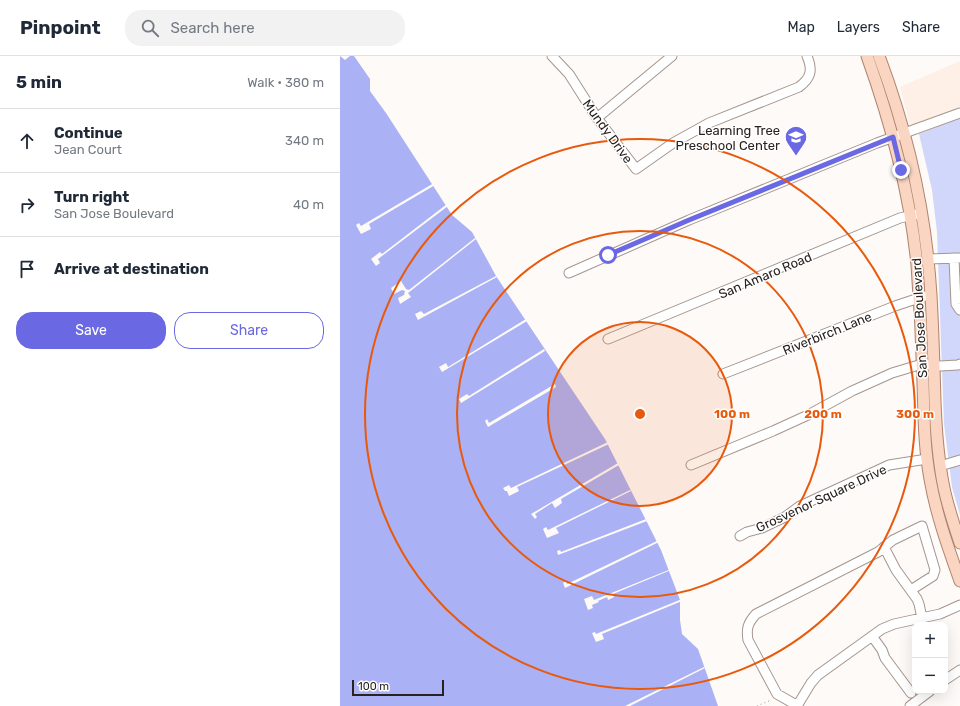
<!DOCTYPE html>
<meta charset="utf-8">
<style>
:root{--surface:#fff;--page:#f2f2f3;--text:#1f2937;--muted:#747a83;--line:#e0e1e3;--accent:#6a69e3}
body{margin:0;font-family:Rubik,sans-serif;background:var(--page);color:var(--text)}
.controls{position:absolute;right:12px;bottom:12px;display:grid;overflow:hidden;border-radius:8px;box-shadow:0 4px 16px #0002}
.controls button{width:36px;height:36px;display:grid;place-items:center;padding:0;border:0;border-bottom:1px solid var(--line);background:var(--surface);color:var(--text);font:20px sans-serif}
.scale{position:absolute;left:12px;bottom:10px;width:92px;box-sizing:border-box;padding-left:4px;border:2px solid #29221f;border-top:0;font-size:11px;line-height:14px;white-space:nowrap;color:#29221f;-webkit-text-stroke:3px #fff;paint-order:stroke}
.stop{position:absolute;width:12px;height:12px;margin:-9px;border:3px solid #6a69e3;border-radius:50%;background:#fff}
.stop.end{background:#6a69e3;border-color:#fff;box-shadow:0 1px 4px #0008}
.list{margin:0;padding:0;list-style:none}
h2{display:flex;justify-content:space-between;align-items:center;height:52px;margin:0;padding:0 16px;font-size:17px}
h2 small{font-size:13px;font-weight:400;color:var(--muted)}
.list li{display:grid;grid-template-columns:26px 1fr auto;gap:12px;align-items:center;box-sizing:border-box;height:64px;padding:0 16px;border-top:1px solid var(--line)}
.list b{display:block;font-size:15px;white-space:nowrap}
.list p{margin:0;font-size:13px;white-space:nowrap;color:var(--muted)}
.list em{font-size:13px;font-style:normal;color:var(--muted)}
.actions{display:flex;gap:8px;padding:12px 16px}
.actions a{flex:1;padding:9px 0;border:1px solid var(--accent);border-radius:16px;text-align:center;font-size:14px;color:var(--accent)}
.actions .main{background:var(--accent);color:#fff}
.icon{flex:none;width:22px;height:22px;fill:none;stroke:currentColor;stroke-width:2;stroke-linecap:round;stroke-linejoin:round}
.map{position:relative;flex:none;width:620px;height:650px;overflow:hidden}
header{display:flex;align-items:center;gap:24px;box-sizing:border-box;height:56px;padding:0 20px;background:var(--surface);border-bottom:1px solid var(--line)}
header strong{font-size:19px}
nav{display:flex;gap:22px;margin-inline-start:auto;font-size:14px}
.search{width:280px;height:36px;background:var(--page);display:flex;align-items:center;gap:10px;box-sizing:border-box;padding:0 14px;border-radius:16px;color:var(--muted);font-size:15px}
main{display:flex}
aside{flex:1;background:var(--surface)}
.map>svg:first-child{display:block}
.built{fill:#feefe7}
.green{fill:#d1d6fb}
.water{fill:#aab1f4}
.pier{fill:#fdfaf8}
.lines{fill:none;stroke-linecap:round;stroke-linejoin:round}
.minor-casing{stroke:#a5958d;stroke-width:11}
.major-casing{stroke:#af846e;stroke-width:13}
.path{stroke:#a19c9a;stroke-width:1;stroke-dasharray:1 3;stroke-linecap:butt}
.minor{stroke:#fff;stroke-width:9}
.major{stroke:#fad5c1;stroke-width:11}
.route{stroke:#6a69e3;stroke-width:5}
.ring{fill:none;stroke:#e8590c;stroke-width:2}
.labels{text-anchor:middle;stroke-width:3;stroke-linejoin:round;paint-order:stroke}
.poi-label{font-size:13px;fill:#29221f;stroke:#fff;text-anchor:end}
.street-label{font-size:13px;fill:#29221f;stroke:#fff}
.centre{fill:#e8590c;stroke:#fff;stroke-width:2}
.ring-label{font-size:12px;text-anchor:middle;font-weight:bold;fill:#e8590c;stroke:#fff;stroke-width:3;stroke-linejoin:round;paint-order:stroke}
</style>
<header>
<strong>Pinpoint</strong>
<div class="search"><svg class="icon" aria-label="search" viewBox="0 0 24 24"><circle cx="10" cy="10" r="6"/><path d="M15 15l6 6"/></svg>Search here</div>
<nav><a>Map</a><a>Layers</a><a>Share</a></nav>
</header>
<main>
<aside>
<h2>5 min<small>Walk · 380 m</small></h2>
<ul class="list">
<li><svg class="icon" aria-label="ahead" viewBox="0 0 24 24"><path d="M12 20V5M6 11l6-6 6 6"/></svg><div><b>Continue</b><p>Jean Court</p></div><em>340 m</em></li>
<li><svg class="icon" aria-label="right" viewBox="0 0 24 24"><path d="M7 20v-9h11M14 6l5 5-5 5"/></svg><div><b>Turn right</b><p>San Jose Boulevard</p></div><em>40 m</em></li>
<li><svg class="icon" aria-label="arrive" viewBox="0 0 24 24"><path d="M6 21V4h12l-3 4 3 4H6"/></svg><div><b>Arrive at destination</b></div></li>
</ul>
<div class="actions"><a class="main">Save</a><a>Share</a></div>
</aside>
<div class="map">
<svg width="620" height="650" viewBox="0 0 620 650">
<rect width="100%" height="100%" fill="#fdfaf8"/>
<path class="built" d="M620,5V52L573,69L570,68L560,31Z"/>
<path class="green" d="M620,62V459L612,431L604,368L597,176L592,134L579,78Z"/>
<path class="water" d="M0,0L5,4L10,0H14L30,23V35L46,57L112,159L132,176L156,220L265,383L321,494L340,544V564L342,578L358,593L378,650H0Z"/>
<path class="pier" d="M94,127L95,129L29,168L31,173L21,178L16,169L19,167L21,170Z
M107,148L108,150L38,203L40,207L36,210L31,203L40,196L42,198Z
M135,182L136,183L68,237L71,241L60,248L58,242L64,239L65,235L62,234L54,238L51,232L61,225L66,233L69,234Z
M156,220L157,221L78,264L75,258L81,255L84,258Z
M186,263L187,265L102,316L99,311L106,307L108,311Z
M204,293L205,295L121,347L119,343L127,338L129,340Z
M215,328L216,331L148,371L145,365L147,363L149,367Z
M268,386L269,388L177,431L179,435L169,440L167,435H165L163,432L169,429L171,432Z
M278,407L279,409L221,443L222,447L215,452L212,447L195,458L197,461L195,463L191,458Z
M290,434L291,435L216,472L219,477L207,482L203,473L206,471L208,474Z
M306,463L307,465L218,499L217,495L220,494L221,496Z
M319,484V486L225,532L223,527L226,525L227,528Z
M331,513V514L273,538L274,541L268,544L267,541L258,545L259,546L252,549L253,552L248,554L244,543L252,540L254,544Z
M342,543V545L262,578L264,583L256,586L252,577L255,576L256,578Z
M364,611L365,612L290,650H285Z"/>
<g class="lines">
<g class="minor-casing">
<path id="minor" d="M212,0L229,18L257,62L296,113L333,87L369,67L459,31C471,22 473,14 467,0
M257,62L332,0
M614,202L616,248L620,254
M588,203L619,202
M229,217L349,164L537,87L620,57
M268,283L560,162L582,157
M383,318L555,250L585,240
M351,409L433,375L468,359L512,335L552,317L582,308L600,310L618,309L620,308
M600,410L620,404
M400,480L407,476L422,472L445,461L460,450L549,409L587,403
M544,491L556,514L577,543L579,548L582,562
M532,580L542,594L545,602L571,637
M605,624L620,614
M457,650L471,627L478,619L542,573L554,568L600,558L620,549
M458,650L437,638L408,584C406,572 408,567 416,558L538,496L553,484L582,470L595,514L593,520L571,534
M570,650L590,635"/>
</g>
<g class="major-casing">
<path id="major" d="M527,0C551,67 570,137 577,209C580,248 582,287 583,327C584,359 584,391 590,423C596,458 608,491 620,525
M539,0C568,77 586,157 591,239C593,274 594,310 595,345C596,374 598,403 604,432C608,451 614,469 620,487"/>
</g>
<path class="path" d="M417,650L431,644"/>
<use href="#minor" class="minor"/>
<use href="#major" class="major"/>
</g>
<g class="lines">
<path class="route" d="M268,199L349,164L553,81L561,114"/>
</g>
<circle cx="300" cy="358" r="92" fill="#e8590c" fill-opacity=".12"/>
<g class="ring">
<circle cx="300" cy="358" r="92"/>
<circle cx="300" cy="358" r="183"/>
<circle cx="300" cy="358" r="275"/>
</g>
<defs>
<g id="school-pin" transform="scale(1.15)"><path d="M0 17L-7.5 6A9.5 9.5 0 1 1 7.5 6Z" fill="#6a69e3" stroke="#fff"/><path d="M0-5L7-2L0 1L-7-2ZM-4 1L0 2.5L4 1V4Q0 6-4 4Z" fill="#fff"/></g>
</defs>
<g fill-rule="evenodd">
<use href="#school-pin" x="456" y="81"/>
</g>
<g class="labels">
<g class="poi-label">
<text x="440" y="79">Learning Tree<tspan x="440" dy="15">Preschool Center</tspan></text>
</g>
<g class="street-label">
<text transform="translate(268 75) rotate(54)" y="5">Mundy Drive</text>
<text transform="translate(425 219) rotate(-23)" y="5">San Amaro Road</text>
<text transform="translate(579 262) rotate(-93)" y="5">San Jose Boulevard</text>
<text transform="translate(487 277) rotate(-22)" y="5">Riverbirch Lane</text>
<text transform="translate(481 442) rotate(-25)" y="5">Grosvenor Square Drive</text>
</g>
</g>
<circle cx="300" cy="358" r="6" class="centre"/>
<g class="ring-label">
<text x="392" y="362">100 m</text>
<text x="483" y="362">200 m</text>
<text x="575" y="362">300 m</text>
</g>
</svg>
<div class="controls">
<button>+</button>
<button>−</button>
</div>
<div class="scale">100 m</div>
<div class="stop" style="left:268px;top:199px"></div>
<div class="stop end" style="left:561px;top:114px"></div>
</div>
</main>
